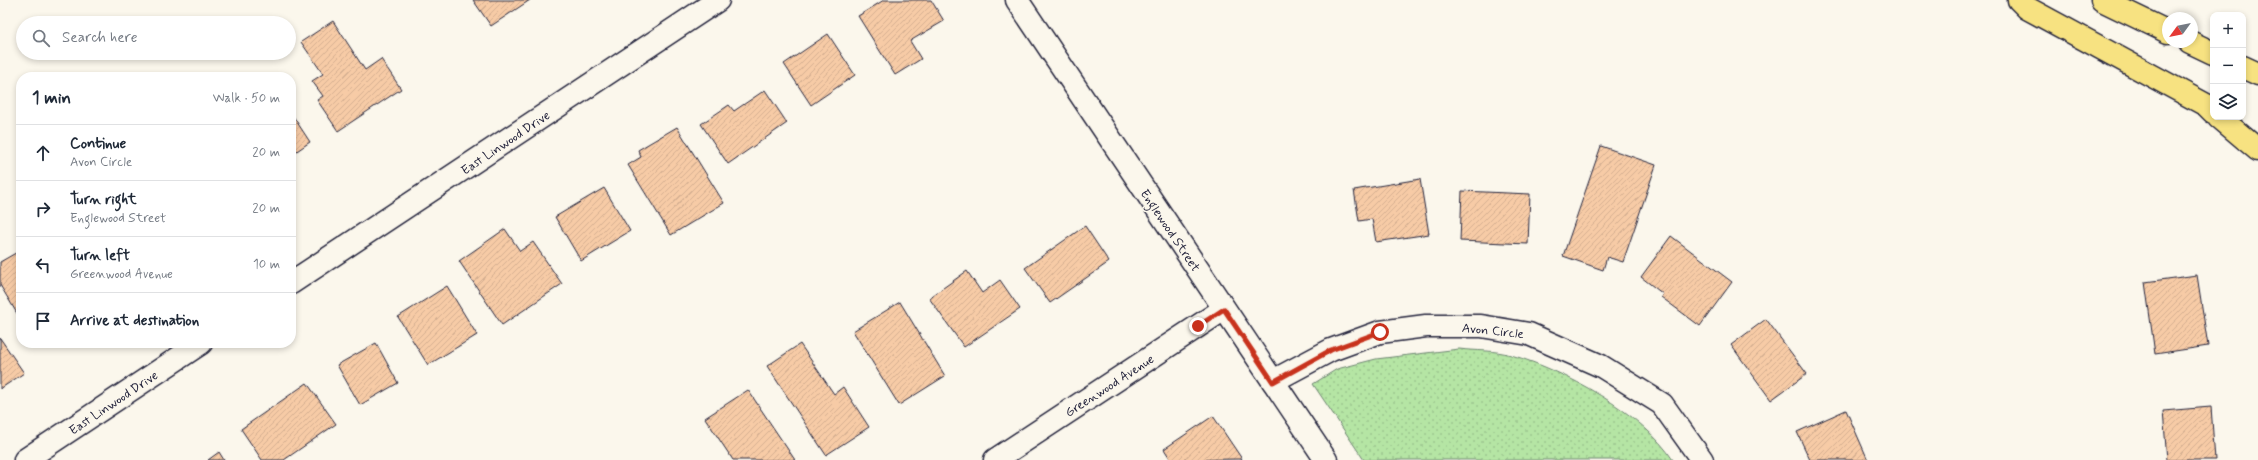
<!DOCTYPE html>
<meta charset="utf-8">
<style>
:root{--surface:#fff;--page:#f2f2f3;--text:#1f2937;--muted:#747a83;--line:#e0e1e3}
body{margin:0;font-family:Mynerve,sans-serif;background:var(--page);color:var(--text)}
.controls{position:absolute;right:12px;top:12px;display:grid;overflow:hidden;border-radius:8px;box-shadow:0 2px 6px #0003}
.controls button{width:36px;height:36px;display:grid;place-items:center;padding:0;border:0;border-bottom:1px solid var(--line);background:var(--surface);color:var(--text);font:20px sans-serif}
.compass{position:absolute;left:2162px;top:12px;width:36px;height:36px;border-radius:50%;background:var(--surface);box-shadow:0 2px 6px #0003;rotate:237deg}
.stop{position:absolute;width:12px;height:12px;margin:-9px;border:3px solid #c8321e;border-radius:50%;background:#fff}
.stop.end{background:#c8321e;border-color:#fff;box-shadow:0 1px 4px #0008}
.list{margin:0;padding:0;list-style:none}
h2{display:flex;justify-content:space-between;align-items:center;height:52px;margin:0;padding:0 16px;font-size:17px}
h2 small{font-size:13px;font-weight:400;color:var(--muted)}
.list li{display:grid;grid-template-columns:26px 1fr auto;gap:12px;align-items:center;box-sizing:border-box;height:56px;padding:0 16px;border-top:1px solid var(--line)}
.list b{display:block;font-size:15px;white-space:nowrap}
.list p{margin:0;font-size:13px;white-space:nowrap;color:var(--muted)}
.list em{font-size:13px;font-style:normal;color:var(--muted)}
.icon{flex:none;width:22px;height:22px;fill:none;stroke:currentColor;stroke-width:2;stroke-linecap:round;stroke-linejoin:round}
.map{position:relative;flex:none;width:2258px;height:460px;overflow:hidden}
.search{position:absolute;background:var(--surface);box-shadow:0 2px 6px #0003;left:16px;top:16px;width:280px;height:44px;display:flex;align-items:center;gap:10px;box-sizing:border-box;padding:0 14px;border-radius:22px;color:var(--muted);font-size:15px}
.panel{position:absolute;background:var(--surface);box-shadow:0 2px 6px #0003;left:16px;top:72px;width:280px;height:276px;border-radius:16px}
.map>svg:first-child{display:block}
.grass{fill:url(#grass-dots);stroke:#6c8470}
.building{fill:url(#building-hatch);stroke:#22223b}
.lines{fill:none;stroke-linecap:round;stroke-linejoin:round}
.minor-casing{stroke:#22223b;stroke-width:25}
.tertiary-casing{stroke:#22223b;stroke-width:25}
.motorway-casing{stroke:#22223b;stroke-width:25}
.minor{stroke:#fbf7ec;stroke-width:22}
.tertiary{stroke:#fbf7ec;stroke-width:22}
.motorway{stroke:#f7e281;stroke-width:22}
.route{stroke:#c8321e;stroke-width:5}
.labels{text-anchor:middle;stroke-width:3;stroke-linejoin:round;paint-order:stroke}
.street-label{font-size:13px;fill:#22223b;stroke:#fbf7ec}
</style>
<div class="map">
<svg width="2258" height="460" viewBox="0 0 2258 460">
<defs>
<pattern id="grass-dots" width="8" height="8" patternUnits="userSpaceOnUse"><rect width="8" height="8" fill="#b5e5a4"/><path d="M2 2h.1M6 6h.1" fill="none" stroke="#9bc48e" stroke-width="1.8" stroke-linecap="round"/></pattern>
<pattern id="building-hatch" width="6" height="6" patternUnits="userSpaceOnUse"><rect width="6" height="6" fill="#f7cba6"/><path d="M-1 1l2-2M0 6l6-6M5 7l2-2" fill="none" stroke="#d3ae90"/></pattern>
</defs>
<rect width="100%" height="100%" fill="#fbf7ec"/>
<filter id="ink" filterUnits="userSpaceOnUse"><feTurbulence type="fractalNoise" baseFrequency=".025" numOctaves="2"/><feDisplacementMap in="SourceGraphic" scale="8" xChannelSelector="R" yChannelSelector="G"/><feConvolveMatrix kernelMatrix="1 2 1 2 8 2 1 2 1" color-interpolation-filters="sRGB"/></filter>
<g filter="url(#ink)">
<path class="grass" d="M1459,349C1475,351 1495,350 1511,355C1564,370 1643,413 1673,460H1364L1313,384L1337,369L1376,359Z"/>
<path class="building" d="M473,0H530L491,26Z
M884,0H931L944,21L910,41L921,59L895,75L858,16Z
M333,21L365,70L381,59L401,89L338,131L317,100L323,96L312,81L323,74L301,42Z
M828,34L855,75L811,105L784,64Z
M765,90L787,123L728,164L701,124L729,105L734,111Z
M291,113L310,142L291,155Z
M677,127L724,203L671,235L628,165L641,157L638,150Z
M1601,146L1656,165L1623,262L1607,257L1603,270L1563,256Z
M1420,179L1429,234L1376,242L1372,219L1359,221L1354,190Z
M604,188L630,231L581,261L555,217Z
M1462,191L1530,194L1528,244L1460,241Z
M1085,226L1109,262L1050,303L1025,268Z
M505,229L520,251L533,242L562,284L502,325L459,261Z
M1671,236L1732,282L1700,326L1661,297L1663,294L1641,277Z
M21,250V320L0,285V262Z
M967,271L982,293L1000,280L1020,309L964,347L929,298Z
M2197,275L2208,346L2155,354L2145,282Z
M447,286L477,335L428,365L398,317Z
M900,302L945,376L899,405L853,331Z
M1766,319L1807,374L1771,400L1731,345Z
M0,338L24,373L0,389Z
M376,343L398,383L360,405L337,365Z
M800,344L834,394L843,387L869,427L826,455L767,366Z
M307,383L336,424L284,460H262L241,429Z
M748,390L795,460H733L705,418Z
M2211,407L2215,460H2167L2163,411Z
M1846,410L1868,460H1810L1797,432Z
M1213,416L1242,459L1171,460L1164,449Z
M219,452L224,460H208Z"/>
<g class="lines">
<g class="minor-casing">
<path id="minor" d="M291,283L718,0
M1273,381L1331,350L1380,332L1426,326H1481L1529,334L1601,366L1662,404L1702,460
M25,460L201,343
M995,460L1224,309"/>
</g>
<g class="tertiary-casing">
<path id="tertiary" d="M1017,0L1326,460"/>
</g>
<g class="motorway-casing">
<path id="motorway" d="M2019,0L2027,8L2206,105L2213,112
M2102,0L2168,32
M2190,42L2213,53
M2243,67L2258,74
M2219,117L2258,150"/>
</g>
<use href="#minor" class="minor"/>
<use href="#tertiary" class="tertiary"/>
<use href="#motorway" class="motorway"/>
</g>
</g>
<g class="lines" filter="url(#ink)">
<path class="route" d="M1198,326L1224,309L1273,382L1331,350L1380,332"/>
</g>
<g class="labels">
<g class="street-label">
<text transform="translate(505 142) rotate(-34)" y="5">East Linwood Drive</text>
<text transform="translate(1171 230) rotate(56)" y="5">Englewood Street</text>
<text transform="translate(1493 330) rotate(6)" y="5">Avon Circle</text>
<text transform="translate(1109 385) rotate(-33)" y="5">Greenwood Avenue</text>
<text transform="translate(113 402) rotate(-34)" y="5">East Linwood Drive</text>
</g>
</g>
</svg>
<div class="controls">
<button>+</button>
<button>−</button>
<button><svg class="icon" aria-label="layers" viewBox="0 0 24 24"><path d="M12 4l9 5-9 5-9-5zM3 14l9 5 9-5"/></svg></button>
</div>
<svg class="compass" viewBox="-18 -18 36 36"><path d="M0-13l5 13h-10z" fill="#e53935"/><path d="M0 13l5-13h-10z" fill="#747a83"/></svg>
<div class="stop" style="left:1380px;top:332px"></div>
<div class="stop end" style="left:1198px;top:326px"></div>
<div class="search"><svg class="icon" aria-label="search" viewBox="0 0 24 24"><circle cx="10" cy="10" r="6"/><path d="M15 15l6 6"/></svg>Search here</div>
<section class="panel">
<h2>1 min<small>Walk · 50 m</small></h2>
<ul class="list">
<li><svg class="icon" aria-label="ahead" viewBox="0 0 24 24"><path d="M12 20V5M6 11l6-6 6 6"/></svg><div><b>Continue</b><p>Avon Circle</p></div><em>20 m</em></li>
<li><svg class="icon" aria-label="right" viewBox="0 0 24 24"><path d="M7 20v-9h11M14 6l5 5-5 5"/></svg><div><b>Turn right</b><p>Englewood Street</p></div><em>20 m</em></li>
<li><svg class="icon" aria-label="left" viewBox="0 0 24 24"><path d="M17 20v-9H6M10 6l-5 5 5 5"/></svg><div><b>Turn left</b><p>Greenwood Avenue</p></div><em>10 m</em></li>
<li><svg class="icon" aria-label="arrive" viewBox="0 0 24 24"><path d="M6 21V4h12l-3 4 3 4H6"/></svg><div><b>Arrive at destination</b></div></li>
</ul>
</section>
</div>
